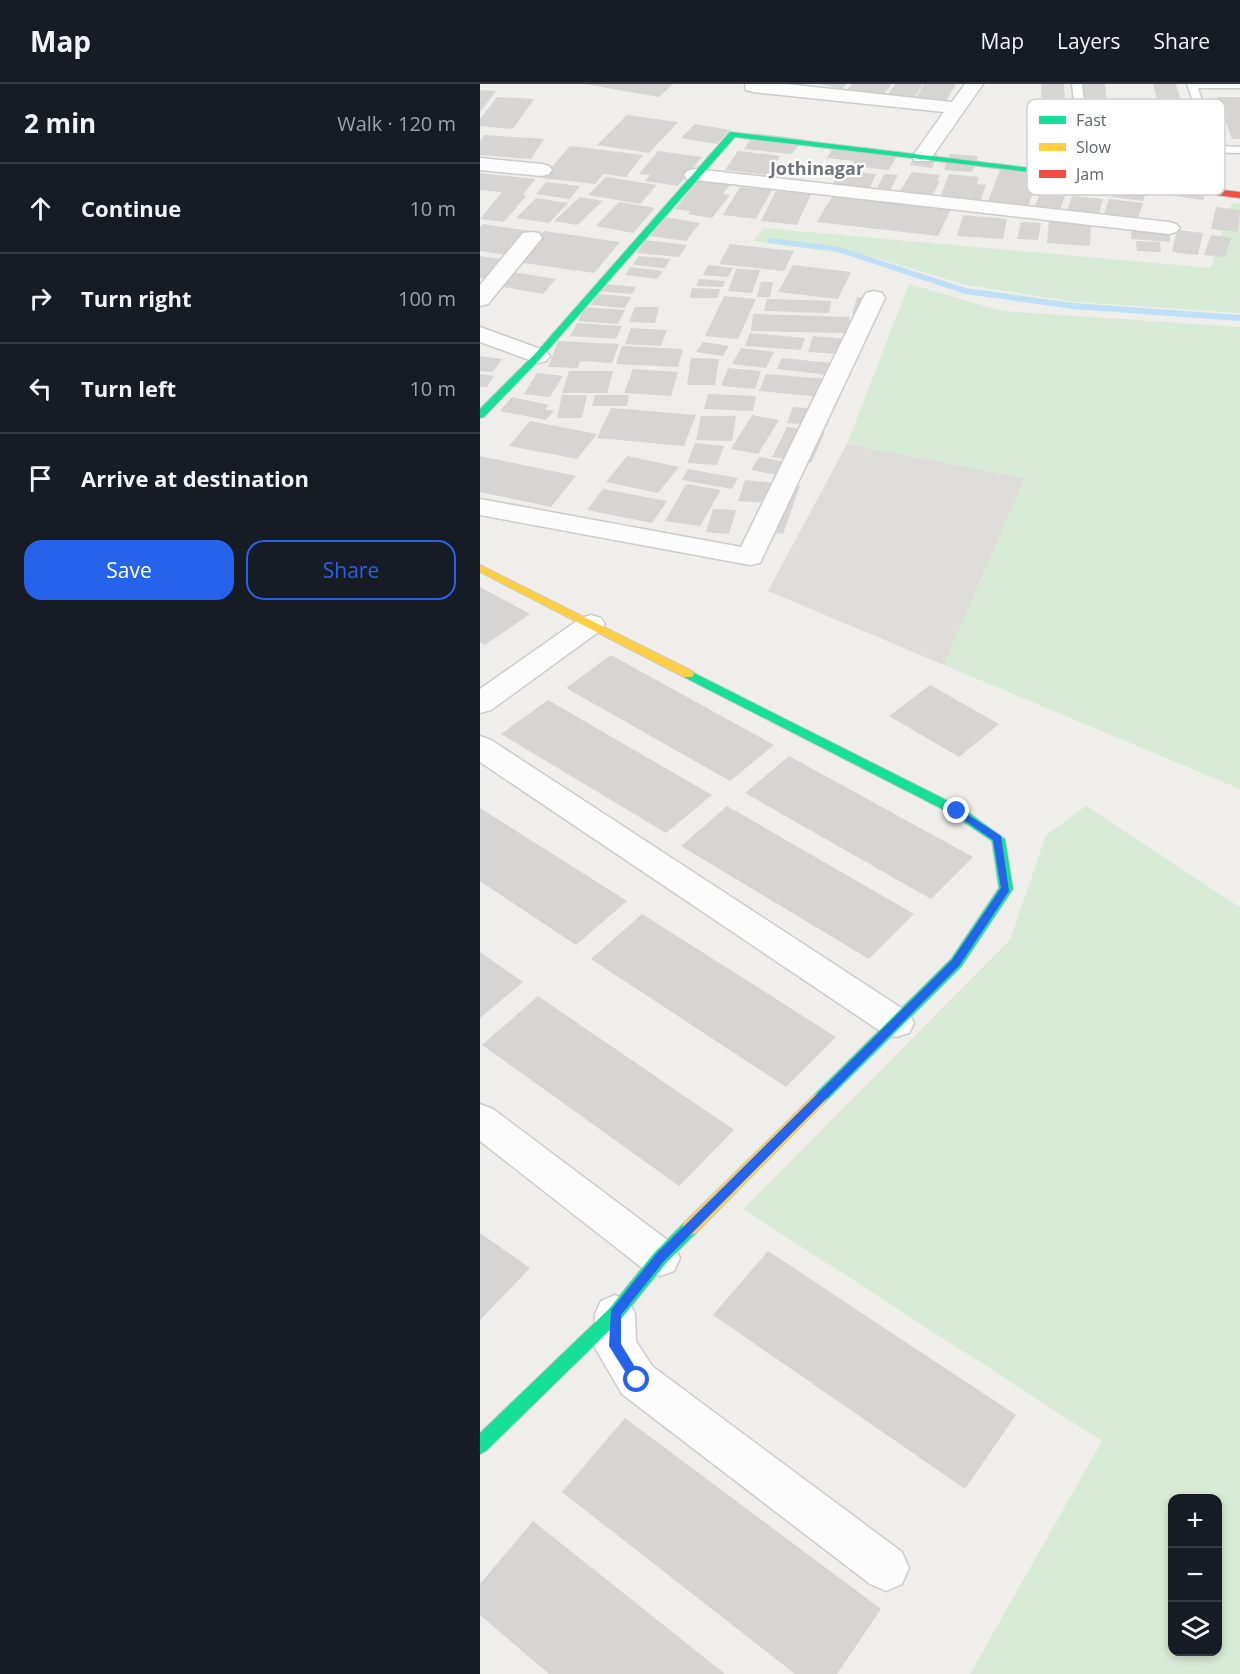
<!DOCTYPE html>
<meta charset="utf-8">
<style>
:root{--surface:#171b24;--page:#242831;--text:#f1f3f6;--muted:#9ea1a6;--line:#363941;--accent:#2563eb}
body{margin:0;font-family:"Open Sans",sans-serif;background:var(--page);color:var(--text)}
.controls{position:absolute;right:18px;bottom:18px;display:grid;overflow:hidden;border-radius:12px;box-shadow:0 3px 9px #0003}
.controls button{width:54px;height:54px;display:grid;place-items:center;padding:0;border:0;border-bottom:2px solid var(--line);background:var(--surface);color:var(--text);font:30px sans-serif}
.stop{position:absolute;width:18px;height:18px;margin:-14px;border:4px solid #2563eb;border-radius:50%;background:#fff}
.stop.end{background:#2563eb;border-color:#fff;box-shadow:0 2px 6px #0008}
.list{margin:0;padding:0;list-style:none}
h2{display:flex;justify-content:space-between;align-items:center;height:78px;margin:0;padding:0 24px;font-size:26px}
h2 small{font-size:20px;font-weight:400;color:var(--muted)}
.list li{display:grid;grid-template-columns:39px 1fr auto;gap:18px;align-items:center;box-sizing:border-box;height:90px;padding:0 24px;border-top:2px solid var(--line)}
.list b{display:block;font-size:22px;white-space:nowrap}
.list em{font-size:20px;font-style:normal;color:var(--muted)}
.actions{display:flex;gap:12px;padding:18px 24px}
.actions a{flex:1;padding:14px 0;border:2px solid var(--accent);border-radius:18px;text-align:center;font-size:21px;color:var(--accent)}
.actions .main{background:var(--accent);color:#fff}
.icon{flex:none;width:33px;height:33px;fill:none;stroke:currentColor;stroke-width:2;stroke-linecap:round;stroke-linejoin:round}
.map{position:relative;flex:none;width:760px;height:1590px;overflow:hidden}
header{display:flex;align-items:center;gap:36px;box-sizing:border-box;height:84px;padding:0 30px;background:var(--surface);border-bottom:2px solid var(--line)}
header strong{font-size:28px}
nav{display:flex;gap:33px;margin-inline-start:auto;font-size:21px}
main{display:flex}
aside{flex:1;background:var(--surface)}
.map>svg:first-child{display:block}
.industrial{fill:#dfddda}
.green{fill:#d8ebd6;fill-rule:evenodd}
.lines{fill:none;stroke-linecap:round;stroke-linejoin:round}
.stream{fill:#bfe0f9;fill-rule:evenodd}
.building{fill:#d6d5d3}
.lane-casing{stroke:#cbcccc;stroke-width:3}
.street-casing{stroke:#cbcccc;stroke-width:3}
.fast-casing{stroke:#cacacb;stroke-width:2}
.slow-casing{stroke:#cacacb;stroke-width:2}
.jam-casing{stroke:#cacacb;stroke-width:2}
.lane{fill:#fdfcfc;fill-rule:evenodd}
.street{fill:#fdfcfc;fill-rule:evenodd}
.fast{fill:#16e098;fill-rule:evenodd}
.slow{fill:#ffcf43;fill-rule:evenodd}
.jam{fill:#f24e42;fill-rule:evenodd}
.route{fill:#2563eb}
.labels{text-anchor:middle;stroke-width:4.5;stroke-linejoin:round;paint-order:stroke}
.far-neighbourhood-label{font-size:18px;font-weight:bold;fill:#70757a;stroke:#fff}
.key{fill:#fff;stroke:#cfd0d2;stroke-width:1.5}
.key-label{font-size:16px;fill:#5f6368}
</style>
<header>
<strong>Map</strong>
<nav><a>Map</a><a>Layers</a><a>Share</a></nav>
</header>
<main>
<aside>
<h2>2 min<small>Walk · 120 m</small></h2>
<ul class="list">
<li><svg class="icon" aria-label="ahead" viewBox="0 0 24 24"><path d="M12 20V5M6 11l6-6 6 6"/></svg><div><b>Continue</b></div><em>10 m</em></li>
<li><svg class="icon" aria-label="right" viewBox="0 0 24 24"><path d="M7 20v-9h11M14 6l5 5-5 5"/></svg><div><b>Turn right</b></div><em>100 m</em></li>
<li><svg class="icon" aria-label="left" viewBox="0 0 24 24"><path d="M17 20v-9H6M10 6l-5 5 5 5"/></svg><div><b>Turn left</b></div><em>10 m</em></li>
<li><svg class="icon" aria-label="arrive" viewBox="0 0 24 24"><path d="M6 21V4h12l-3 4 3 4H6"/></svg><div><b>Arrive at destination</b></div></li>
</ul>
<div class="actions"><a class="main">Save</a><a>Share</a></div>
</aside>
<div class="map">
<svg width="760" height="1590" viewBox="0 0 760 1590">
<rect width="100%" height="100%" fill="#efeeea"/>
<path class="industrial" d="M367,360L545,394L464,581L288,507Z"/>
<path class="green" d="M752,119L760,120V229L596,218L486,201L397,174L273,157L284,144L731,184Z
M429,200L522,227L760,243V705L464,581L545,394L367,360Z
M606,722L760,823V1590H490L622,1357L263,1125L530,856L566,751ZM692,1414H738V1568H692Z"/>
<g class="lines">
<path class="stream" d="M291,154L359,163L486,204L593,219L760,231V237L593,225L485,210L355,167L288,159V155Z"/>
</g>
<path class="building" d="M104,0H193L179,13Z
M340,0H367L362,5Z
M372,0H412L403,11L367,6Z
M415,0H443L434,14L408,11Z
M444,0H476L466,17L436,13Z
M561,0H584L586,45H562Z
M602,0H625L630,47L605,46Z
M673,0H696L715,64H690Z
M0,6L16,7L0,28Z
M17,13L54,15L33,45L0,42V35Z
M737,13H760V55H752Z
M147,31L198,38L169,69L117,61Z
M215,40L250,46L237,60L201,54Z
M275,49L323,55L312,70L264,65Z
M4,51L64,55L51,75L0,71V57Z
M355,60L419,68L409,86L371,82L374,77L347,74Z
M90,62L163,71L146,93L123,90L115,100L62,94Z
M178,67L222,73L198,102L165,97L170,91L159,90Z
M258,67L300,72L288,91L245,86Z
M437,68L458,70L452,84L430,81Z
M470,70L498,72L492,88L464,86Z
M522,81L561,85L547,126L506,122Z
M360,86L396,90L389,106L352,102Z
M432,88L460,91L457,96L460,97L452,112L420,107Z
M0,89L55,95L43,111L46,112L24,138L0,135L22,108L0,106Z
M404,90L418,91L409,108L396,107Z
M469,90L499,93L497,100L506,101L500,118L473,116L474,113L461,111Z
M605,91L635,95L628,112L598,109Z
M126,93L177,101L160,120L108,111Z
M640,95L670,99L663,117L632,113Z
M692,95L729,99L723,116L686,111Z
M218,96L250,101L243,110L250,111L232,134L208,130L210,127L195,125Z
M66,98L100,102L90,115L56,110Z
M260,103L292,106L276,135L243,131Z
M296,107L331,110L317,141L281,137Z
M354,109L472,123L458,152L337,138Z
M560,109L585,112L579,128L554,125Z
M592,112L623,115L618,133L586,130Z
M100,113L123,117L97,141L74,137Z
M56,114L88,119L69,139L36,134Z
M629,115L663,119L656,140L622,136Z
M139,118L175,124L153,149L116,142Z
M736,123L760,126L758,148L731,145Z
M483,131L527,135L523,155L477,152Z
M185,133L220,139L206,157L170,152Z
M569,137L611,140L610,162L567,159Z
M541,138L561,139L558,156L537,155Z
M3,140L51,147L28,171L0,167V143Z
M652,143L690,145V158L651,155Z
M697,146L723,149L718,171L692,168Z
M64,147L140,158L114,189L37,178Z
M731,151L751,154L745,173L724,171Z
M165,156L207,161L199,173L157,169Z
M656,157L680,158L681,168L657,167Z
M250,160L314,167L304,187L239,180Z
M0,172L21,175L5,194H0Z
M159,172L190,175L185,184L153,181Z
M228,181L253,184L248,193L223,191Z
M313,181L371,188L358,215L298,208Z
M150,183L183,187L177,195L145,191Z
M256,185L280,186L272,209L248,207Z
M32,188L76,195L63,210L18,202Z
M219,195L245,197L243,203L216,202Z
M281,198H293L290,213H277Z
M124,200L156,203L152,210L119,207Z
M212,204L240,205L238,214H210Z
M117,210L151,213L145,224L111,221Z
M244,212L276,215L258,255L225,252Z
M377,213L394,214L389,231L372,230Z
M287,215L351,217L349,229L284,227Z
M105,223L145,226L138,240L98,237Z
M155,223H179L175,239L149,238Z
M273,230L370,233L368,249L271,247Z
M97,239L142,242L136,255L90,252Z
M151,244L187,246L181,262L145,260Z
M270,249L325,254L321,266L265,262Z
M333,252L366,255L362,270L328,268Z
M78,257L139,260L132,279L100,277L98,284L68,283Z
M223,258L249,262L243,272L216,268Z
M142,262L203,265L198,283L136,280Z
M261,264L294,268L286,284L252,280Z
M0,272L22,275L13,288L0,287Z
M211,274L239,275L235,301H207Z
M302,274L362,280L357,292L297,285Z
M248,284L281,287L275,305L241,302Z
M153,285L198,288L191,312L144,309Z
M89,287H133L127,309H82Z
M57,289L83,292L70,313L44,310Z
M0,290L14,292L7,303H0Z
M286,290L358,296L352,314L279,307Z
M228,310L276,312L273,327L224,325Z
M82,311H107L102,334H77Z
M115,311H149L147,322H112Z
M32,313L69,321L65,325L74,327L66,336L20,327Z
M313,323L352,326L347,342L307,339Z
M131,324L216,331L204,362L117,354Z
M272,331L299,336L278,370L251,365Z
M221,332H256L252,357L216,356Z
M50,337L117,350L97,375L29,362Z
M307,343L345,348L331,379L292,373Z
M215,359L244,362L237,381L207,379Z
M0,372L96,392L71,423L0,408Z
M147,372L199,383L178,409L126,398Z
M279,373L316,380L308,393L271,386Z
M208,385L258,394L252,405L202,396Z
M265,396L320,402L303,450L277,447L285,419L258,417Z
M206,400L241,406L220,442L185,437Z
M123,405L187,417L172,439L107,426Z
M233,425L256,426L249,450L226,448Z
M0,503L50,530L5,561L0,558Z
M131,571L294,661L250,697L86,604Z
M450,601L519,640L479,673L409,632Z
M68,616L232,711L186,749L21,650Z
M309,672L493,773L451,815L265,709Z
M247,722L434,830L389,875L201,762Z
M0,724L147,817L96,861L0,797Z
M162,830L356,953L306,1003L111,875Z
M0,868L43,898L0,934Z
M58,912L254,1046L199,1102L2,961Z
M0,1149L50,1184L0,1236Z
M288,1167L536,1331L485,1405L233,1231Z
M145,1334L401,1525L357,1590H315L82,1408Z
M53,1437L245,1590H69L0,1531V1500Z"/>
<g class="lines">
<g class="lane-casing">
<path id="lane" d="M592,0H602L608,54L621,61L728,62L707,0H760V4H718L735,57L742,62L760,63V69L615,66L598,56Z"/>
</g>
<g class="street-casing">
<path id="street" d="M265,0H306L472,18L485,0H503L449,77H435L432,73L464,28L273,8L266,6Z
M0,74L62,80L69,82L72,86L69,90L62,92L0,86Z
M214,85L689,138L696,140L700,144L696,148L689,150L207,95L204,91L207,87Z
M51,148L59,149L62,154L8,220L0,222V201L43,149Z
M394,207L402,209L405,214L280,479L270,481L0,431V415L261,463L383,214L386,209Z
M0,243L66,267L70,272L66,277L58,279L0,258Z
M111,531L121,534L125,540L121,546L11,626L0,629V605L101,534Z
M0,652L11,656L429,929L434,939L429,949L416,953L403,949L0,678Z
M0,1020L13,1025L194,1161L200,1174L194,1187L180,1192L166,1187L0,1057Z
M135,1211L149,1217L155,1230L156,1257L172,1282L422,1468L429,1484L422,1500L406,1507L390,1500L142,1310L114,1262L115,1230L121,1217Z"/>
</g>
<g class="fast-casing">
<path id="fast" d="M250,48L558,85L562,87L558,89L255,53L61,274L4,333L0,334V325L55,270Z
M208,586L482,724L525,755L533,805L481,883L344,1019L339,1021L334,1019L331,1015L334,1011L471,875L519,804L512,757L472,730L204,593L202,590L204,587Z
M210,1137L216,1139L218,1144L216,1149L186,1179L141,1235L6,1367L0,1370V1349L129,1225L174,1169L204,1139Z"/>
</g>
<g class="slow-casing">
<path id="slow" d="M0,481L212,587L214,590L212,593H204L0,488Z
M339,1009L344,1011L347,1015L344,1019L216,1149L210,1151L204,1149L202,1144L204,1139L334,1011Z"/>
</g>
<g class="jam-casing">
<path id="jam" d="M555,85L760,108V114L558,89H555Z"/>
</g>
<use href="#lane" class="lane"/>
<use href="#street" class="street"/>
<use href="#fast" class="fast"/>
<use href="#slow" class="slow"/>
<use href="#jam" class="jam"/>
</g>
<path class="route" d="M477,724L521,752L529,807L479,882L184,1177L141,1231V1260L163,1296L162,1300H153L129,1262L131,1226L176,1170L472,876L521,804L513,756L474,729V725Z"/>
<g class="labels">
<g class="far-neighbourhood-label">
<text x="337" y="91">Jothinagar</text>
</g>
</g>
<rect x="547" y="15" width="198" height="96" rx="9" class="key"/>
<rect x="559" y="32" width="27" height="8" fill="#16e098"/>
<rect x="559" y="59" width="27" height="8" fill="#ffcf43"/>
<rect x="559" y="86" width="27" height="8" fill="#f24e42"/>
<g class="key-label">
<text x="596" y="42">Fast</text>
<text x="596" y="69">Slow</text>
<text x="596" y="96">Jam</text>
</g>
</svg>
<div class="controls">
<button>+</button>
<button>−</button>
<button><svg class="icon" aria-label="layers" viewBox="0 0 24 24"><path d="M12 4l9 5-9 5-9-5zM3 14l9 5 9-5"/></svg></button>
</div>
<div class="stop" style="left:157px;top:1296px"></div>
<div class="stop end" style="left:477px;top:727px"></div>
</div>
</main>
